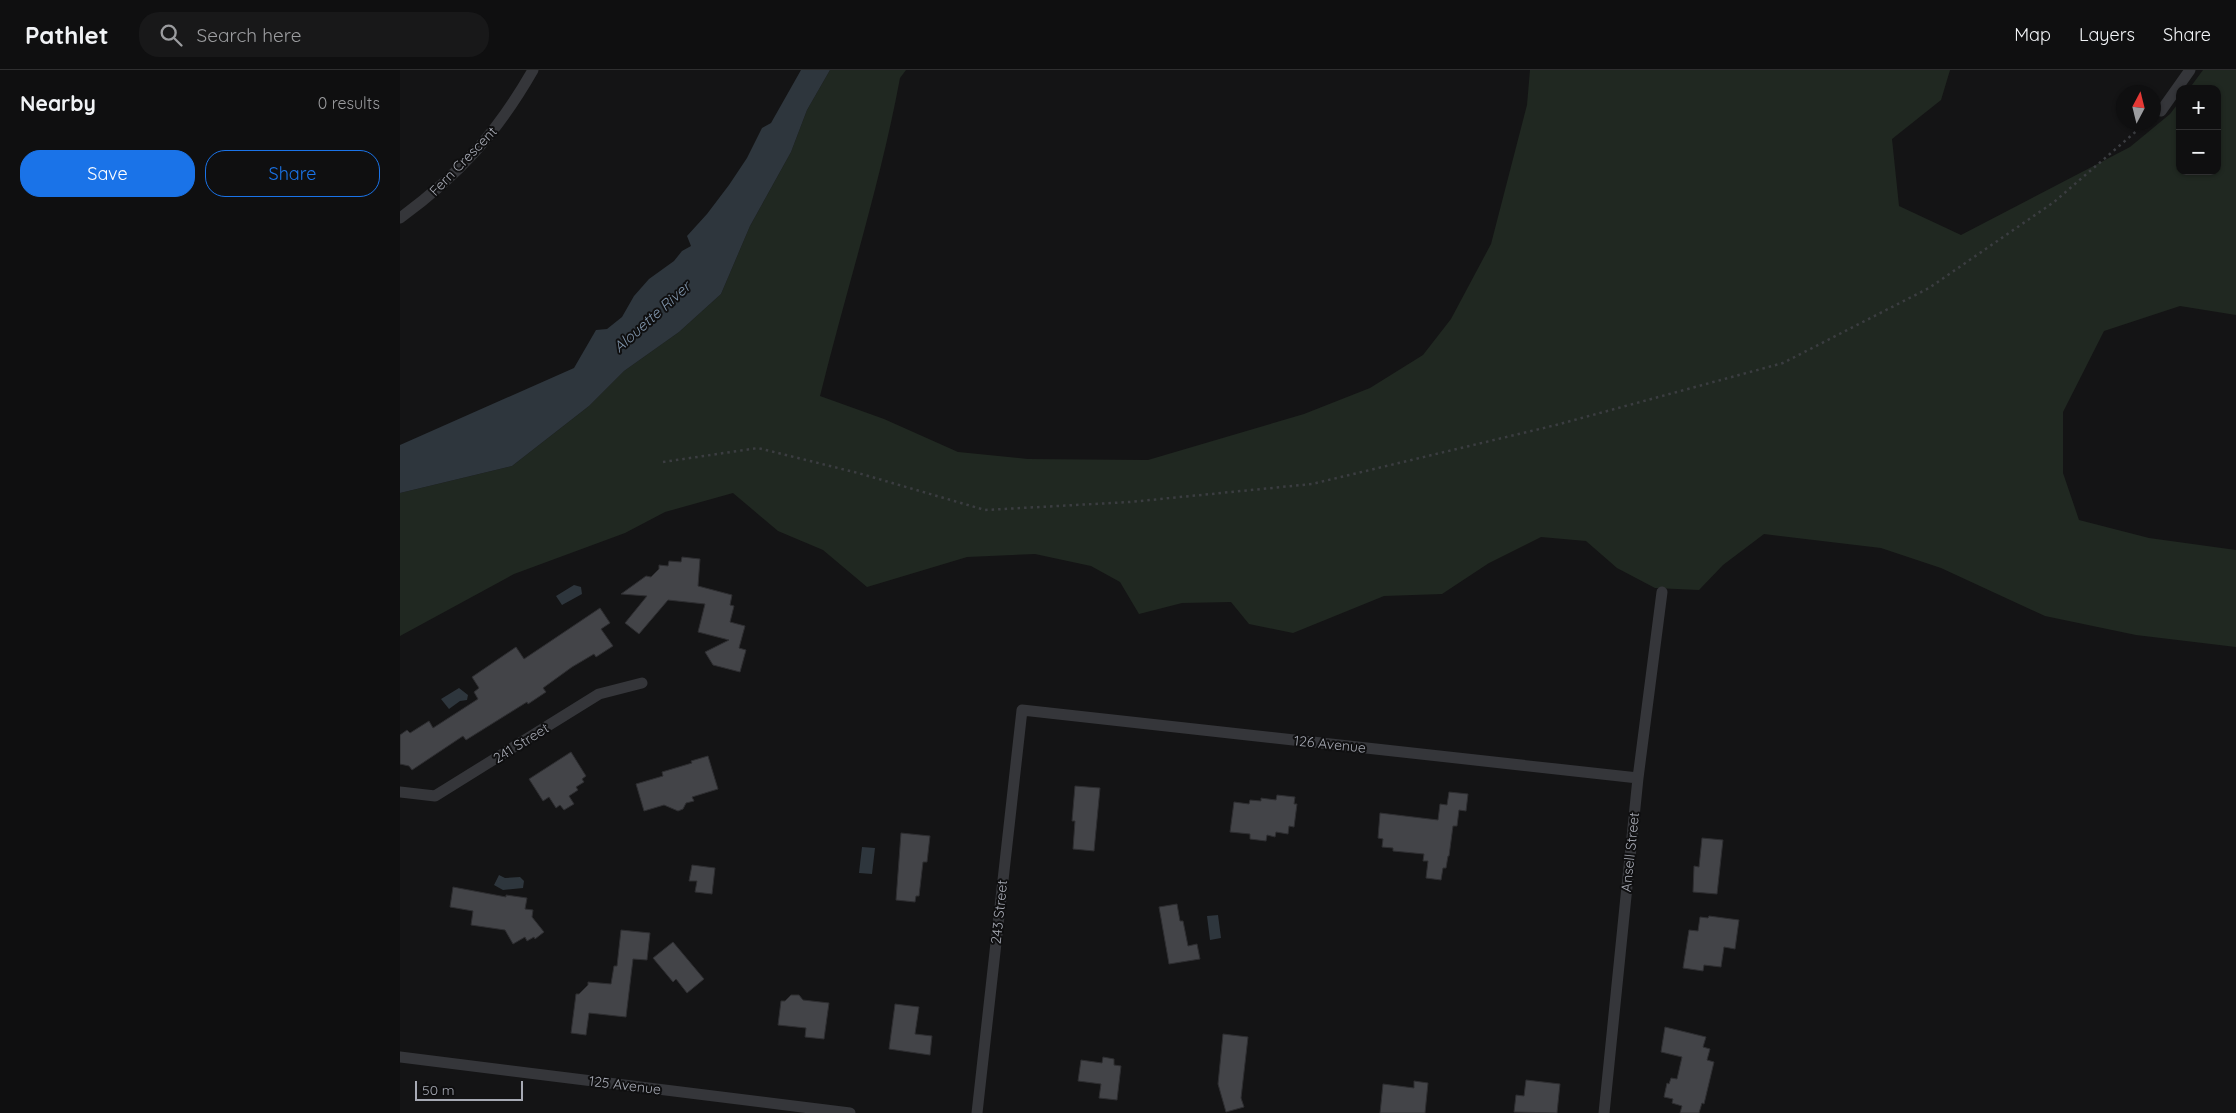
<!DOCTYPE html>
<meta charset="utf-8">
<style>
:root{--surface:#0f0f10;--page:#181819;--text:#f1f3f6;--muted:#9b9c9f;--line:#2f2f30;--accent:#1a73e8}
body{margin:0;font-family:Quicksand,sans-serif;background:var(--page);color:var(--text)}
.controls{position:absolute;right:15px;top:15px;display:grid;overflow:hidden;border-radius:10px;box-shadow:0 1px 4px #0004}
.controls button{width:45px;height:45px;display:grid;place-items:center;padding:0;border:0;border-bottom:1px solid var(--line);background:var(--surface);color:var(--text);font:25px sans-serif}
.compass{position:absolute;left:1716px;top:15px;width:45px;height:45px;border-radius:50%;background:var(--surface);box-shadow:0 1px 4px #0004;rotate:7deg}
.scale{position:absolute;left:15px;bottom:12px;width:108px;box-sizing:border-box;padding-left:5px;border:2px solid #a7aab4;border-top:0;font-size:14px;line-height:18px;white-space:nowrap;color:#a7aab4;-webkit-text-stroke:4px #0f0f10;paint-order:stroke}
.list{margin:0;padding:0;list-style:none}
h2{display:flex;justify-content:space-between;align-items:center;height:65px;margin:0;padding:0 20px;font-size:21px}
h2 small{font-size:16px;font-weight:400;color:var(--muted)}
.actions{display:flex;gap:10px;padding:15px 20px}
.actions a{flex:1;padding:11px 0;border:1px solid var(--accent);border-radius:20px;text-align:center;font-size:18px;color:var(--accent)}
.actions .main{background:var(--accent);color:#fff}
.icon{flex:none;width:28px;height:28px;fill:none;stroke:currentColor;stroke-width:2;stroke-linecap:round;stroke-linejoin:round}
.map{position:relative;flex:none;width:1836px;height:1043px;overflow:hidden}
header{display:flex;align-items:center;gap:30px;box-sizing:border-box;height:70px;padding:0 25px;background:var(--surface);border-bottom:1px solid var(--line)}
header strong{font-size:24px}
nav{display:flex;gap:28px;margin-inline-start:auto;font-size:18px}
.search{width:350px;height:45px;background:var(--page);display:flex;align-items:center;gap:12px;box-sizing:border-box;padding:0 18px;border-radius:20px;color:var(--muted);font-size:19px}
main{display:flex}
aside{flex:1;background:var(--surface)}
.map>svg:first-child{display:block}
.green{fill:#202821}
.water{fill:#2e363d}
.building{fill:#434448;stroke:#2e2e31}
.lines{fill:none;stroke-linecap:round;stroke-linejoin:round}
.path{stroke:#3b3d41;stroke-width:2.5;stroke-dasharray:2.5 4;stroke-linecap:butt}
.street{stroke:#35363a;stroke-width:11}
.labels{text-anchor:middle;stroke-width:4;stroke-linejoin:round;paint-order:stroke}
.street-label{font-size:14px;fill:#a7aab4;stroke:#0f0f10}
.water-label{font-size:15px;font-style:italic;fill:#8196ac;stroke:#0f0f10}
</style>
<header>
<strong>Pathlet</strong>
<div class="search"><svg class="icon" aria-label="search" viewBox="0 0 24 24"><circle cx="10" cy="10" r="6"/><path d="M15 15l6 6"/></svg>Search here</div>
<nav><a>Map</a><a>Layers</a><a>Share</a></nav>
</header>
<main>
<aside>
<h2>Nearby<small>0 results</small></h2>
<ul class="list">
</ul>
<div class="actions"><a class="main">Save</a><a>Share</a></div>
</aside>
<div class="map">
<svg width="1836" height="1043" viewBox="0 0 1836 1043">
<rect width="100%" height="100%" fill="#141415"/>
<path class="green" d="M430,0H506L500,8C480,116 446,220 420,326L484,349L558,382L628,389L748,390L904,344L970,318L1023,285L1051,249L1091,174L1127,35L1130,0H1550L1541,30L1492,69L1499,136L1561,165L1730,77L1770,44L1780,31V101H1817V19H1789L1803,0H1836V245L1780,236L1704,261L1663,342V403L1679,450L1749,468L1836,480V577L1736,565L1645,546L1541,498L1481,478L1364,464L1323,495L1299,520L1255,518L1217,498L1186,471L1141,467L1089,493L1042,524L984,526L893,563L849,554L831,532L782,533L739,544L720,512L691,496L635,484L567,487L467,517L423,480L378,461L333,423L265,442L225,463L114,504L0,566V423L112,396L189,336L224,301L279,262L321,224L350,156L391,82L407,40Z"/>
<path class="water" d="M401,0H430L407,40L391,82L350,156L321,224L279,262L224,301L189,336L112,396L0,423V375L174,298L196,260L207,259L222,247L234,226L249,209L274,191L282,181L291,176L287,166L307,144L329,115L347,88L362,58L371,53Z
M174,515L181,517L182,524L162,535L156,526Z
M59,618L68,625L67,630L60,631L49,639L41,629Z
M462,777L475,778L472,804L459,803Z
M99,805L105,808L120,807L124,811L123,818L103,820L94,815Z
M818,845L821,868L810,870L807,846Z"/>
<path class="building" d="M282,487L300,489L298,516L332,525L330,535L334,536L330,552L345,556L339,578L346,580L340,602L313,595L305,582L329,570L298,562L305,534L268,530L239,564L225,553L247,526L221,524L246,506L251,507L259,499V495L268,496L269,491L281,492Z
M200,538L210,553L201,559L213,576L196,587L194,584L172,597L143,618L146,622L128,634L127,632L66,670L63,666L12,700L9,696L0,694V665L7,660L10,663L29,651L33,658L78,629L74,622L79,618L72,607L116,577L124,589Z
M171,682L186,706L182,709L184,712L176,717L178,720L169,726L174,734L164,740L160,735L156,738L149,727L143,731L129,709Z
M308,686L318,719L292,727L294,731L286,733L283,739L278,741L264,735L244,741L236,714L263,706L262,702L292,693L291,691Z
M675,716L700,718L694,781L673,779L675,751H672Z
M1049,722L1068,724L1066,741L1059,740L1057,756H1053L1049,786H1048L1046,798H1043L1041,810L1026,808L1028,791H1023L1024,784L993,781V778L982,777L983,769L978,768L980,743L1038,750L1040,734L1047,735Z
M877,725L895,727L894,734H897L894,757L889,756L888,764L876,762L875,767L867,765L866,771L850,769V764L830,762L834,732L849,734L850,730L861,731V728L876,730Z
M501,763L530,766L527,792H523L519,826H516L515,832L496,830Z
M1302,768L1323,770L1317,824L1293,822L1294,796L1299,797Z
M292,795L315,798L312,824L295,822L297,811H289Z
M53,817L106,827V825L127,828L125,839L133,840L132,847L144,862L135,869L134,867L127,871L125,867L113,874L105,860L71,855L73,841L50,837Z
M777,834L780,851H783L788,876L797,874L800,889L769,894L759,837Z
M1309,846L1339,850L1335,879L1324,877L1321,897L1304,895L1303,901L1283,898L1289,860L1298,861L1300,847L1308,848Z
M221,860L250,863L247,890L233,889L226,947L189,943L186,965L171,963L176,924H179L188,915V912L211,914L214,896H217Z
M273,872L304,909L287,923L276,909L273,912L253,888Z
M391,925H399L403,930L429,933L424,969L405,967L406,958L378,955L381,931H385Z
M495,934L519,937L515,964L532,966L530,985L489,979Z
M1265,957L1306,967L1303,977L1310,979L1307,990L1314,992L1304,1034L1302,1033L1299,1043H1280L1282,1036L1272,1033L1273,1029L1264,1027L1267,1013L1269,1014L1271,1008L1277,1009L1282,987L1261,982Z
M823,964L848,967L841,1028L844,1037L826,1042L818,1014Z
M703,987L714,989V995L721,996L717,1030L699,1028L701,1014L678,1011L681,990L702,993Z
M1126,1010L1160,1014L1157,1043L1114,1042L1116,1025L1124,1026Z
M1014,1011L1028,1013L1025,1043H980L983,1014L1014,1018Z"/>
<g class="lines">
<path class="path" d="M263,392L358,378L458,403L585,440L730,432L912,414L1156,355L1383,293L1529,218L1654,132L1747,52"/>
<path class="street" d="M1761,41L1790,0
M0,148C59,105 97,63 133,0
M0,722L35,726L199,624L242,613
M0,987L450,1043
M577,1043L622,640L1238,708
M1204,1043L1238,708L1262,522"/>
</g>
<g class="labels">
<g class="street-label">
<text transform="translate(63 91) rotate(-46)" y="5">Fern Crescent</text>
<text transform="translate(121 673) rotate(-32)" y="5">241 Street</text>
<text transform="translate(930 674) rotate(6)" y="5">126 Avenue</text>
<text transform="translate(1230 782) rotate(-84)" y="5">Ansell Street</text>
<text transform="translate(599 842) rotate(-84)" y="5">243 Street</text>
<text transform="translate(225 1015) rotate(7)" y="5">125 Avenue</text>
</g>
<g class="water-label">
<text transform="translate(252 247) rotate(-42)" y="5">Alouette River</text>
</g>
</g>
</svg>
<div class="controls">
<button>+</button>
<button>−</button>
</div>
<svg class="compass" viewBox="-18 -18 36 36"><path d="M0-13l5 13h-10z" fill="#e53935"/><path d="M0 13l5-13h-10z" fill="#9b9c9f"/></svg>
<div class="scale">50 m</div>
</div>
</main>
